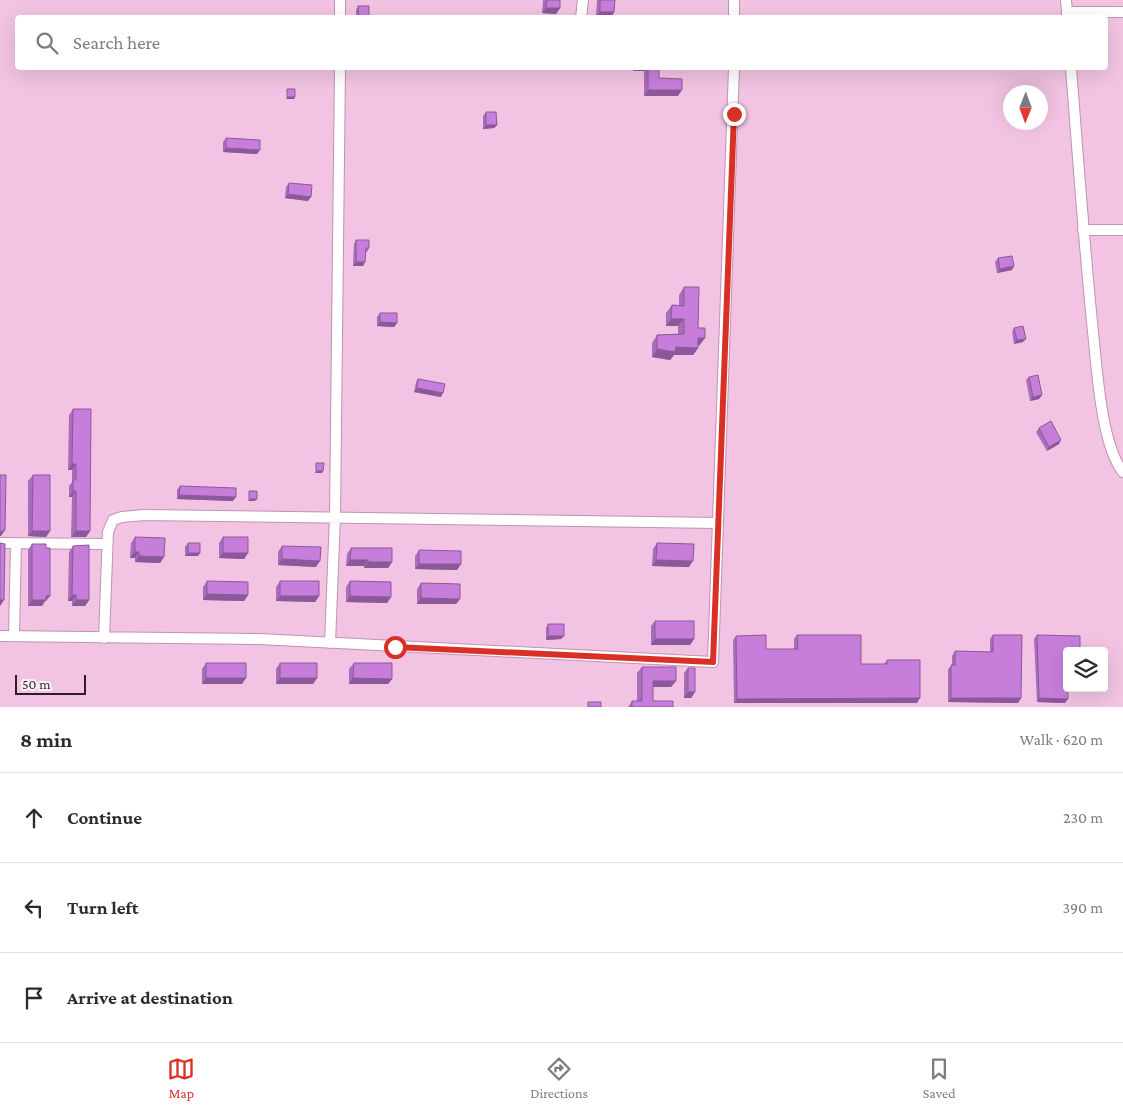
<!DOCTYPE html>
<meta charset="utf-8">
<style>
:root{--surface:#fff;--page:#f7f7f7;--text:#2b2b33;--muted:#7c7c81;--line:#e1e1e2;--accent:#d93025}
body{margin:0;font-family:"Crimson Pro",serif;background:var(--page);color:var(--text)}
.controls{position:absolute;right:15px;bottom:15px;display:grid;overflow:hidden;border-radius:5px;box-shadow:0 5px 20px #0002}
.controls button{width:45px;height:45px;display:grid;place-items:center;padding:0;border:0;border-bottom:1px solid var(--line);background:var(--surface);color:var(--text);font:25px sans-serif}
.compass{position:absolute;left:1003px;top:85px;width:45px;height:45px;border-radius:50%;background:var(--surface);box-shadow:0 5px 20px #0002;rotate:181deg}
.scale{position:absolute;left:15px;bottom:12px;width:71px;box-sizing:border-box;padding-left:5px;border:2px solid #2f1e2a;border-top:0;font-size:14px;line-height:18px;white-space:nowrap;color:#2f1e2a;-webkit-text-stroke:4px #feeff9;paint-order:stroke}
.stop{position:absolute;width:15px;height:15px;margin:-11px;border:4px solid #d93025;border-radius:50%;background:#fff}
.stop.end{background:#d93025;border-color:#fff;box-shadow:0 1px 5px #0008}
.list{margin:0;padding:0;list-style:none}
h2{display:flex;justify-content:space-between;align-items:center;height:65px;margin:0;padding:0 20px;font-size:21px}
h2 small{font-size:16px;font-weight:400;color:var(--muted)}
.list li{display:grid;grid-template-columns:32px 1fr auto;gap:15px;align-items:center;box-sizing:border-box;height:90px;padding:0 20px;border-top:1px solid var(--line)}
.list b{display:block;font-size:19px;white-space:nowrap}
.list em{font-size:16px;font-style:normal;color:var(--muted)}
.icon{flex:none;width:28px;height:28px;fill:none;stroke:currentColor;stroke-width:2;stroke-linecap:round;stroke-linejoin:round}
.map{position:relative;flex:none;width:1123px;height:707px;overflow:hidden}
.search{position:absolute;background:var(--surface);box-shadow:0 5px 20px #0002;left:15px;right:15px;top:15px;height:55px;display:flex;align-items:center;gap:12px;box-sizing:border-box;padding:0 18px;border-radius:5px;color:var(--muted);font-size:19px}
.sheet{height:335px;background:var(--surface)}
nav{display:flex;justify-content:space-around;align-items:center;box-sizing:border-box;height:70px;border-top:1px solid var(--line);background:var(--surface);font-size:14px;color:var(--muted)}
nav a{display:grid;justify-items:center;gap:2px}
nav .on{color:var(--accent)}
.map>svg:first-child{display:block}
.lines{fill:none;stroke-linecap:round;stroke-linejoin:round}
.minor-casing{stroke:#bf93b1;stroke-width:12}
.minor{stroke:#fff;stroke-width:10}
.wall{fill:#aa6cbb}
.shaded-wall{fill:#8b5899}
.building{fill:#c67eda;stroke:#8b5899}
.route{stroke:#d93025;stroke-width:6}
</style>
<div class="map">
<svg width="1123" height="707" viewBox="0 0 1123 707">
<rect width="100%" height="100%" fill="#f2c3e2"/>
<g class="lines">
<g class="minor-casing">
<path id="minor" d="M1066,0L1067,12
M340,18V0
M581,18L583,0
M734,18V0
M1067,18V12H1123
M1071,68C1078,156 1084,244 1093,332C1097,368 1101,445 1123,472
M1083,230H1123
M0,543L107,544
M0,636L259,639L713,662L734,68
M14,636L16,543
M104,638L108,532L113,520L122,517L144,515L718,523
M330,643L335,516L340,68"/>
</g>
<use href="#minor" class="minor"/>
</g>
<path class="wall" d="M543,0H560V8L556,14L542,13Z
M597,0H615L614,12L611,18L596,17Z
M358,6L369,18H356V10Z
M633,68H664L663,69H659V78L678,96H644V71H633Z
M486,112L497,125L494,128L483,129V116Z
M226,138L257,154L223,152V142Z
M289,183L308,201L285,198L286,187Z
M356,240L369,248L367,252H365V262L363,266H353L354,244Z
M998,258L1012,270L997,273L995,262Z
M684,287L698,328L699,346H698V348L693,355H674L670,360L652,357V343L657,335L678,334V326H666V313L672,305H679V295Z
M380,313L397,323L394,327L377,326V317Z
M1014,328L1023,342L1014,344L1012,332Z
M1029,377L1042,395L1039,399L1030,401L1026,380Z
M418,379L441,397L414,392L416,382Z
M73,409L90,531L86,537H71L72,497H69V486L72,482V470H68L69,415Z
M1039,428L1059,444L1047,451L1036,432Z
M33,475L50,531L46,537L28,536V481Z
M180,486L233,501L177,499V490Z
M135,537L164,557L160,563L135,562V558H130L131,543Z
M223,537L248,553L244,559L219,558V543Z
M188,543L198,556H185V547Z
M657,543L689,567L652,566L653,549Z
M32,544L46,601H45L42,606H28V550Z
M73,546L89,600L85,606H72V601H68L69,552Z
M282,546L316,567L278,565V552Z
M351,548L392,562L388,568H364V566H346L347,554Z
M419,550L461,564L457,570L415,569V556Z
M207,581L248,595L244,601L203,600V587Z
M280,581L319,596L315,602L276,601V587Z
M350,581L391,597L387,603L346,602V587Z
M421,583L460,599L456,604H417V589Z
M655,621L694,639L690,645H651V626Z
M548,624L561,639L546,640V628Z
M797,635L861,664H884L887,660L917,703H734L733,640L736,636L766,649H794V639Z
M993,635L1021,698L1018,703L948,702V669L952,665V656L955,651L990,652V639Z
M1037,635L1067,651L1065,703L1037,702L1034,639Z
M206,663L242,684H202V669Z
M280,663L317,678L313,684H276V669Z
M354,663L392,679L388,684H349V669Z
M642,667L676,681L671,687H653V701L673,707H628L632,701H637V673Z
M688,668L695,692L691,698H684V673Z"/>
<path class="shaded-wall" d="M546,8H560L556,14L542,13Z
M600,12H614L611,18L596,17Z
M635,68H647L644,71H633Z
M648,90H682L678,96H644Z
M287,97H295L294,99H286Z
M486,125H497L494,128L483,129Z
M226,148L260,150L257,154L223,152Z
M288,194L311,197L308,201L285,198Z
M356,262H365L363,266H353Z
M1014,266L1012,270L997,273L1000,269Z
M671,319H684L678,326H666Z
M380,322L397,323L394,327L377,326Z
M698,338H705L699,346H693Z
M1026,339L1023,342L1014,344L1017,340Z
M676,347L698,348L693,355H674L670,360L652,357L657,349Z
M417,388L443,393L441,397L414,392Z
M1042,395L1039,399L1030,401L1033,397Z
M1061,440L1059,444L1047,451L1049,447Z
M72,464H76L72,470H68Z
M316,471H323L322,473H315Z
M73,491H76L72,497H69Z
M179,495L236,497L233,501L177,499Z
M249,499H257L255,501H248Z
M5,530L1,536H0V532Z
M32,531H50L46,537L28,536Z
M76,531H90L86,537H71Z
M135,552H139L135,558H130Z
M188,553H200L198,556H185Z
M223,553H248L244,559L219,558Z
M139,556L164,557L160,563L135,562Z
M282,559L320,561L316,567L278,565Z
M350,560H368L364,566H346Z
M656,560L693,561L689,567L652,566Z
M368,562H392L388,568H364Z
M419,564H461L457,570L415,569Z
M207,594L248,595L244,601L203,600Z
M72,595H76L72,601H68Z
M46,596H50L46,601H45L42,606H28L32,600Z
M280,596H319L315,602L276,601Z
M350,596L391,597L387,603L346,602Z
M421,598L460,599L456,604H417Z
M0,600H4L0,606Z
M76,600H89L85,606H72Z
M548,636H564L561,639L546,640Z
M655,639H694L690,645H651Z
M206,678H246L242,684H202Z
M280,678H317L313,684H276Z
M353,678L392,679L388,684H349Z
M653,681H676L671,687H649Z
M688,692H695L691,698H684Z
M920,698L917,703H734L737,699Z
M951,698H1021L1018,703L948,702Z
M1039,698L1068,699L1065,703L1037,702Z"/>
<path class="building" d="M547,0H560V8H546Z
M600,0H615L614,12H600Z
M358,6H369V18H359Z
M648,68H659V78L682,79V90H648Z
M287,89H295V97H287Z
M486,112H496L497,125H486Z
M226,138L260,140V150L226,148Z
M289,183L312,185L311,197L288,194Z
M356,240H369V248H366L365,262H356Z
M1012,256L1014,266L1000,269L998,258Z
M684,287H699L698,328H705V338H698V348L676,347L675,352L657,349V335L684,334V319H671L672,305L684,306Z
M380,313H397V323L380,322Z
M1023,326L1026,339L1017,340L1014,328Z
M1038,375L1042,395L1033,397L1029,377Z
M418,379L445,384L443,393L417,388Z
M73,409H91L90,531H76V491H73V480H76V464H72Z
M1051,421L1061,440L1049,447L1039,428Z
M316,463H324L323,471H316Z
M0,475H6L5,530L0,532Z
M33,475H50V531H32Z
M180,486L236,488V497L179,495Z
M249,491H257V499H249Z
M135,537L165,538L164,557L139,556V552H135Z
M223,537H248V553H223Z
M0,543L5,544L4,600H0Z
M188,543H200V553H188Z
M657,543L694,544L693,561L656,560Z
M32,544H46V548H50V596H46V600H32Z
M89,545V600H76V595H72L73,546Z
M282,546L321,547L320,561L282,559Z
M351,548H392V562H368V560H350Z
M419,550L461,551V564H419Z
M207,581L248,582V595L207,594Z
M280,581H319V596H280Z
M350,581L391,582V597L350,596Z
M421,583L460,584V599L421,598Z
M655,621H694V639H655Z
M548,624H564V636H548Z
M766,635V649H798L797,635H861V664H887V660H920V698L737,699L736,636Z
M993,635H1022L1021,698H951V665H955V651L993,652Z
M1037,635L1080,636V651H1067L1068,699L1039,698Z
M206,663H246V678H206Z
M280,663H317V678H280Z
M354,663H392V679L353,678Z
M642,667H676V681H653V701H673V707H632V701H642Z
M688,668H695V692H688Z
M588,702H601V707H588Z"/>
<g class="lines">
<path class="route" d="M395,647L713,662L734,114"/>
</g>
</svg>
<div class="controls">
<button><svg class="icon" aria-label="layers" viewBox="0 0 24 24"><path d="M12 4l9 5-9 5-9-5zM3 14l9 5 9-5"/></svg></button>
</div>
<svg class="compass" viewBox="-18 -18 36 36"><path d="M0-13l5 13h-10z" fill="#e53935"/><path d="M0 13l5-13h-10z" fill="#7c7c81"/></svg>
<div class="scale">50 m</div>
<div class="stop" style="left:395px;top:647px"></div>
<div class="stop end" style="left:734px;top:114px"></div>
<div class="search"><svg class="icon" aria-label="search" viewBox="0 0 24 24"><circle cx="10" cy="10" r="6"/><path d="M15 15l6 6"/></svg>Search here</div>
</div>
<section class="sheet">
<h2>8 min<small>Walk · 620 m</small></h2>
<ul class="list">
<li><svg class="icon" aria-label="ahead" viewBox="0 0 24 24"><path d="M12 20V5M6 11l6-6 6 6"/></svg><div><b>Continue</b></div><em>230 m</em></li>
<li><svg class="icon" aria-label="left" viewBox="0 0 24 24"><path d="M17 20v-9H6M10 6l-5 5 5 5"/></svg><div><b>Turn left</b></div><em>390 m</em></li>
<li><svg class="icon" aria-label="arrive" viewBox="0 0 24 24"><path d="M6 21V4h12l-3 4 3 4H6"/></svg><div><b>Arrive at destination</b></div></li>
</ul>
</section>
<nav>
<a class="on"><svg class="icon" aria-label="map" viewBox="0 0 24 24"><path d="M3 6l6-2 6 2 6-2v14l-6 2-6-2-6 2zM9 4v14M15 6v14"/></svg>Map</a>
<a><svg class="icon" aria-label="directions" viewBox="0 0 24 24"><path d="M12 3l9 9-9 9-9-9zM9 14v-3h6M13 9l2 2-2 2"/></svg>Directions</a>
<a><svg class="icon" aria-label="saved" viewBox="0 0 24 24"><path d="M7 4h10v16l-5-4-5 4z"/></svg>Saved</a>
</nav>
